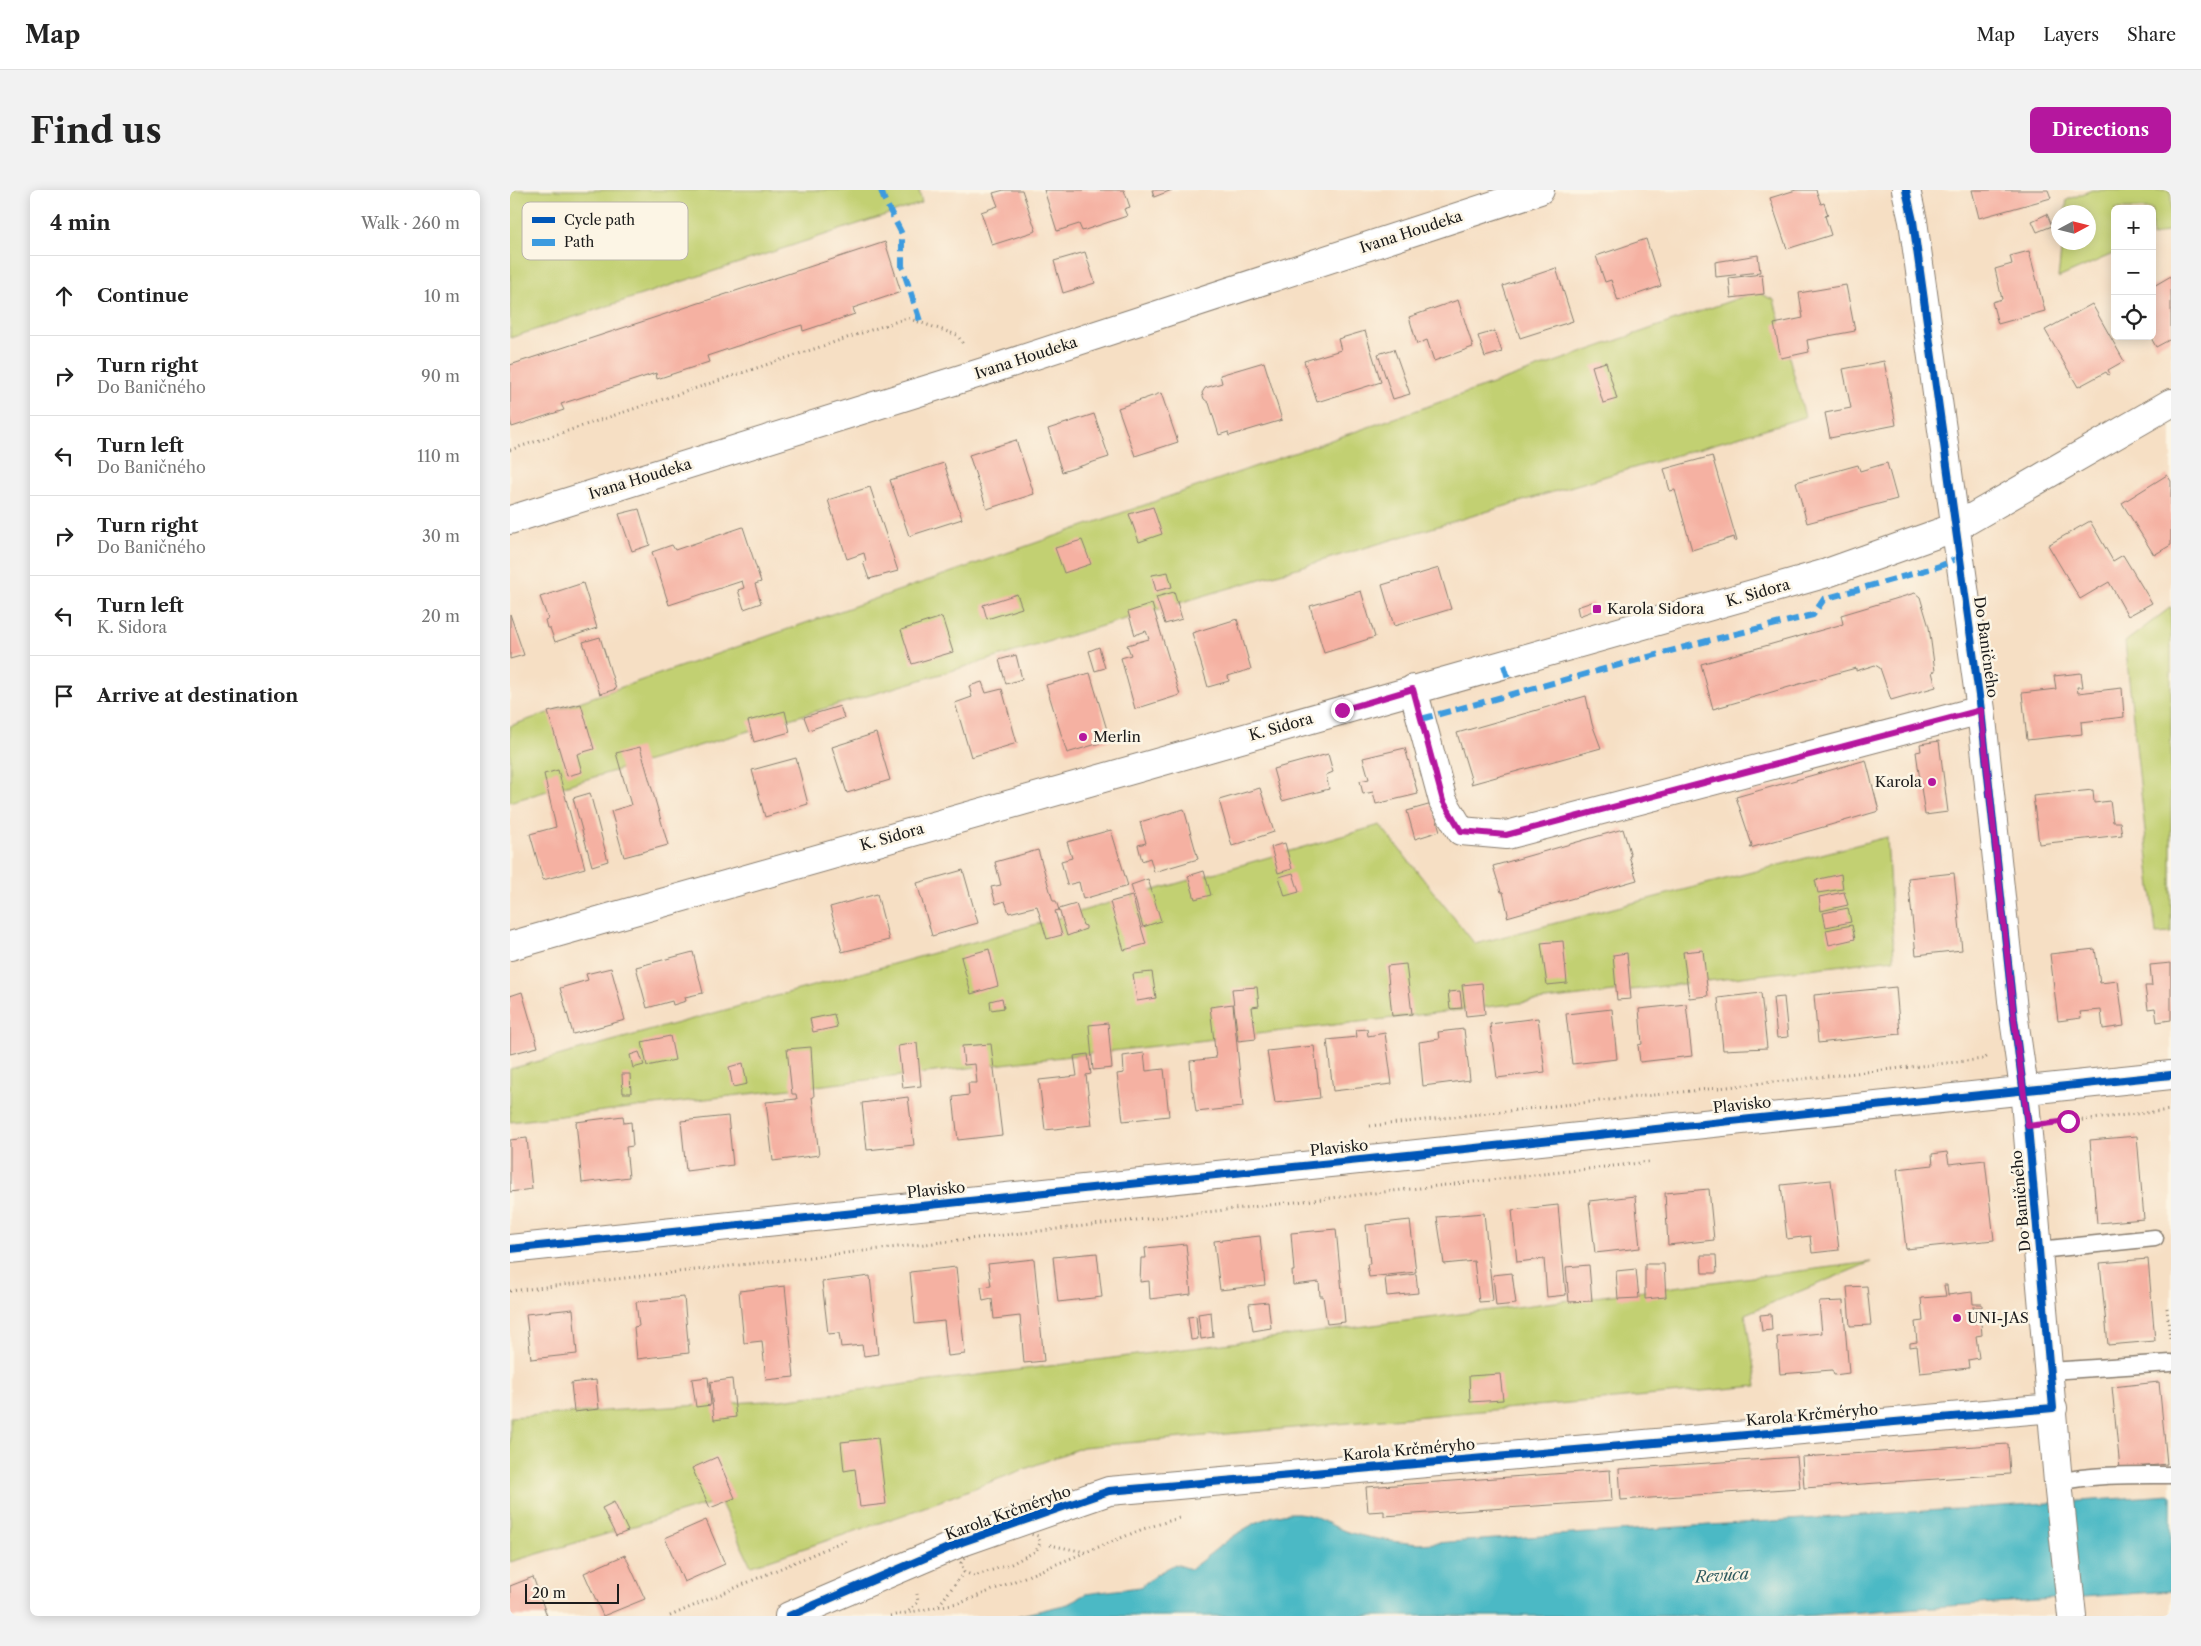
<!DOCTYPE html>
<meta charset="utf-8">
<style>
:root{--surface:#fff;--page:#f2f2f2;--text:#222;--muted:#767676;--line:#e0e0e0;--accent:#b5179e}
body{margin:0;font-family:"Libre Caslon Text",serif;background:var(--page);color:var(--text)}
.controls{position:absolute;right:15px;top:15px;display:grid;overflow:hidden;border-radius:8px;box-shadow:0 2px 12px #0003}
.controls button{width:45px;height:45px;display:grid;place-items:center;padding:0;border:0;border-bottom:1px solid var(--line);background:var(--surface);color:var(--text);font:25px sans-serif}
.compass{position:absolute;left:1541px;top:15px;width:45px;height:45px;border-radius:50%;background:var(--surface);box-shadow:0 2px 12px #0003;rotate:83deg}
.scale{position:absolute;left:15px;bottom:12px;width:94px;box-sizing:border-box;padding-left:5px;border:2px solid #1c1c1c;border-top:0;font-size:14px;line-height:18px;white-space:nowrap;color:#1c1c1c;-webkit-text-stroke:4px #fcf5e5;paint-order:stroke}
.stop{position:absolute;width:15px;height:15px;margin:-11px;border:4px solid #b5179e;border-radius:50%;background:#fff}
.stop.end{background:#b5179e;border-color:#fff;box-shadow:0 1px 5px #0008}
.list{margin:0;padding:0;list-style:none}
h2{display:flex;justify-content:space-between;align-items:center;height:65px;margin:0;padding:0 20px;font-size:21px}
h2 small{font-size:16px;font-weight:400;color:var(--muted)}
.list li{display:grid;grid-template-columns:32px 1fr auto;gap:15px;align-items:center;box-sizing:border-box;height:80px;padding:0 20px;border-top:1px solid var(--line)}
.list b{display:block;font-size:19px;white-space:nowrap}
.list p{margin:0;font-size:16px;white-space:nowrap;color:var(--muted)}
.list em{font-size:16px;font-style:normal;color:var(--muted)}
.icon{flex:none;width:28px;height:28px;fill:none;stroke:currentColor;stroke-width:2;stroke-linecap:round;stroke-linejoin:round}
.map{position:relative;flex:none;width:1661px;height:1426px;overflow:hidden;border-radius:8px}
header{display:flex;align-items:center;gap:30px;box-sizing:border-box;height:70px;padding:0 25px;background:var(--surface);border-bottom:1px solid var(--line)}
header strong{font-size:24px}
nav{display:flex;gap:28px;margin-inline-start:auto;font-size:18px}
.intro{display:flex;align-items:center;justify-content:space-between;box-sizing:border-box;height:120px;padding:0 30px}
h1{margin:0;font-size:35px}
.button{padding:12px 22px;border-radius:8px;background:var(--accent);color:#fff;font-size:18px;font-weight:700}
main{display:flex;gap:30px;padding:0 30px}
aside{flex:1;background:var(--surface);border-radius:8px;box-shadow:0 2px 12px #0003}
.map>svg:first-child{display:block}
.green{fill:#c2d072;stroke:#6f7647}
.water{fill:#4cb9c5;stroke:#346a70}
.building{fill:#f5b1a2}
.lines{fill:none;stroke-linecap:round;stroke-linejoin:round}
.service-casing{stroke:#897e70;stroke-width:19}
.minor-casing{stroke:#897e70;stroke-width:30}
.path{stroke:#897e70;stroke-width:3;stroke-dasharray:1 4;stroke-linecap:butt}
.service{stroke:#fff;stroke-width:16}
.minor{stroke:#fff;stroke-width:28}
.quiet{stroke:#3c9bdf;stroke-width:6;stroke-dasharray:12 6;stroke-linecap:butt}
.cycleway-casing{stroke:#fcf5e5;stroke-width:11}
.cycleway{stroke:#0057b8;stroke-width:8}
.route{stroke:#b5179e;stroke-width:6}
.poi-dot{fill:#b5179e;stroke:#fcf5e5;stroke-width:2}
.labels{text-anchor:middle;stroke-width:5;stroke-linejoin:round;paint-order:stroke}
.street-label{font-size:15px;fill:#1c1c1c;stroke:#fcf5e5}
.poi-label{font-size:15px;fill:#1c1c1c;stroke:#fcf5e5;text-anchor:start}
.water-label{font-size:16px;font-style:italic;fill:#2f5b60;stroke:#fcf5e5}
.key{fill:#fcf5e5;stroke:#b9b4a9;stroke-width:1}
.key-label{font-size:14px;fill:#1c1c1c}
</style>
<header>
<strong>Map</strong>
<nav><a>Map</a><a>Layers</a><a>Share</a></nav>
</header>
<div class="intro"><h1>Find us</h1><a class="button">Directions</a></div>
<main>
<aside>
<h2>4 min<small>Walk · 260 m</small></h2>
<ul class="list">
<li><svg class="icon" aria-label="ahead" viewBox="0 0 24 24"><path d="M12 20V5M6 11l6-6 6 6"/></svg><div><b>Continue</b></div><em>10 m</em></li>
<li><svg class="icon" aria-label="right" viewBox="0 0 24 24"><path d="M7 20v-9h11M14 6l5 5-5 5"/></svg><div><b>Turn right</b><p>Do Baničného</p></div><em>90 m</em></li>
<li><svg class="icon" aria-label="left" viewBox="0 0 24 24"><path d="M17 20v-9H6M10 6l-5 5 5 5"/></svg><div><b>Turn left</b><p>Do Baničného</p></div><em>110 m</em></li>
<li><svg class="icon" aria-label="right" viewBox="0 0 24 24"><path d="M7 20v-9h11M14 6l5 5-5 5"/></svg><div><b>Turn right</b><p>Do Baničného</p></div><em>30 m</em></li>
<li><svg class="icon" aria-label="left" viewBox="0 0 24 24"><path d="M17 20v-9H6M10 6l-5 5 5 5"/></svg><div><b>Turn left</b><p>K. Sidora</p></div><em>20 m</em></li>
<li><svg class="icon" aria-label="arrive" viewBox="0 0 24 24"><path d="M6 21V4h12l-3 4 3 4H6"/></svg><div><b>Arrive at destination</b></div></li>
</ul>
</aside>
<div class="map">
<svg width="1661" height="1426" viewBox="0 0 1661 1426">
<rect width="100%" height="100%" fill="#fcf5e5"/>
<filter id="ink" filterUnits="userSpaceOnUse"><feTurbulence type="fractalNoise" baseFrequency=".02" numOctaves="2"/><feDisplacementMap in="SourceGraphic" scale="10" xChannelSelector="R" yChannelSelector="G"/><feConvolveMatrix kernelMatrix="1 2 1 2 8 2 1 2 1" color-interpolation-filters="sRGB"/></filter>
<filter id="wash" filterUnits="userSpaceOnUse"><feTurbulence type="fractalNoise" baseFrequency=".0096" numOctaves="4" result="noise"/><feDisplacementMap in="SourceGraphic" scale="20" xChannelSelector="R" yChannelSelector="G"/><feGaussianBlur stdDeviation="1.12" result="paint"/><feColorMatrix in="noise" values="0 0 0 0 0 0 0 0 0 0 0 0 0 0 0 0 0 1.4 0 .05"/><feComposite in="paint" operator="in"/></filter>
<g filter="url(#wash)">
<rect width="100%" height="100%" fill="#f6dfc4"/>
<path class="green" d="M0,0H409L412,13L0,148Z
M1582,0H1661V39L1642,47V19H1605V63L1548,88L1552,53L1578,52V22H1555L1557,10Z
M1246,102L1264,110L1295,227L0,612V536Z
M1661,417V743L1646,744L1615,452Z
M870,635L965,754L1377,647L1384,769L0,932V879L478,748Z
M1361,1072L1235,1124L1247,1196L573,1257L393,1325L241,1376L210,1311L0,1372V1227L271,1210Z"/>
<path class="water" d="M1661,1305V1401L1292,1426H507L558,1414L575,1404L630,1397L647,1384L665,1374L681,1379C711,1356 747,1321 788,1323C807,1324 823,1338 841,1343C863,1349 886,1352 909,1354Z"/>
<g id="blocks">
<path class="building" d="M494,0H512L526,41L482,55L471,22L488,16L483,3Z
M534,0H614L620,17L614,19L617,26L572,41L569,34L547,41Z
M642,0H662L644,7Z
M1286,0H1306L1311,14L1314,13L1318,25L1315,26L1321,45L1277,59L1260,8Z
M1462,0H1538L1541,8L1469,28Z
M1537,24L1542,36L1527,42L1522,31Z
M1136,49L1151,96L1108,111L1101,90L1095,92L1086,66Z
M375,52L391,102L343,118L345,124L293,141L292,135L282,138L197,166L199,172L147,189L146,183L51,214L54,220L2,237L0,230V175Z
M1519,61L1535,121L1488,134L1482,112L1492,109L1485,79L1502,74L1500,66Z
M575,62L585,93L553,103L544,71Z
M1248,65L1250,82L1206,87L1205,72Z
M1046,78L1063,131L1010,148L993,96Z
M1252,84L1254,104L1221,108L1219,88Z
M1661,86V149L1646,157L1640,146H1642V97Z
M1336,95L1345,141L1297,150L1299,162L1271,168L1264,134L1293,128L1289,103Z
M948,110L963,157L924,171L917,150L907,154L899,127Z
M1582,114L1614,171L1598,180L1600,184L1598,185L1596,182L1568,197L1535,140Z
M855,141L871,192L807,212L794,171L831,160L828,149Z
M985,141L992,162L975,167L968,146Z
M884,159L900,204L883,209L868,164Z
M1374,171L1386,235L1320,248L1315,223L1341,218L1333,179Z
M754,172L772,230L719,246L718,242L709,245L699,213L694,209L692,203L695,198L712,193L710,185Z
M1096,172L1107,209L1093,213L1082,176Z
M651,203L668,252L625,266L608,218Z
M584,224L599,267L552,282L538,239Z
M506,250L524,304L477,319L459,265Z
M1202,266L1227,351L1225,352L1224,347L1182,360L1165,300L1160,301L1154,279Z
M434,273L452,329L399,346L380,290Z
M1377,273L1387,309L1297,333L1286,292L1348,275L1350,281Z
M1657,285L1661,291V355L1644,365L1612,313Z
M360,297L388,381L359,389L353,372L356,371L354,363L337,369L318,310Z
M643,317L652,344L629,352L619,324Z
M129,319L140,355L122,361L109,324Z
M1580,331L1603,371L1613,365L1642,413L1618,426L1599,392L1570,409L1538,355Z
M233,337L251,392L245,394L251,413L234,419L228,400L234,398L232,391L159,415L142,362L162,355L165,360Z
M572,350L581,374L554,383L545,358Z
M929,378L941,419L884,436L872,395Z
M658,382L662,397L646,401L642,385Z
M73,393L87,438L45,452L40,438H37L35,430L38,429L30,407Z
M851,401L865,447L814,463L800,416Z
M664,402L672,429L655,434L646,407Z
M1405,403L1410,407L1419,437L1425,481L1422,482L1426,497L1381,510L1370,478L1365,475L1346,481V478L1331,482L1203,519L1191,474L1333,434L1331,425Z
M507,404L512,418L477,429L473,415Z
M1082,412L1085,420L1069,426L1067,417Z
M642,414L670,505L625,519L611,468L621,465L617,455L639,449L636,441L625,445L618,422Z
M0,424L14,465L0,469Z
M432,427L443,462L402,474L391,440Z
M727,429L741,479L718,486L719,491L698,497L682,443Z
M90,447L106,499L90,504L73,452Z
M589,457L595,478L585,481L579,461Z
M506,465L512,489L496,494L489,470Z
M580,483L600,550L557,563L536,495Z
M1571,483L1573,497H1567L1568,503L1612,498L1614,527L1571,532L1572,544L1517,550L1512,503L1546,499L1544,486Z
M472,492L476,503L492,499L507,553L461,567L445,513L462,507L459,496Z
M1076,506L1082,534L1091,558L961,594L962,592L947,543Z
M71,514L84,559L67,564L72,582L57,586L38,522Z
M330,516L334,528L299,540L294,527Z
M275,521L280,542L244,552L238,531Z
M366,543L380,590L337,603L322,557Z
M1429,551L1438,622L1415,625L1406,562L1411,561L1410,554Z
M130,557L158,655L114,667L101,621L121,615L106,563Z
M895,558L908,604L866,614L863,602L853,604L850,591L859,589L853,568Z
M818,564L823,582L816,585L819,599L772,611L763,579Z
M286,568L298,614L255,627L242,580Z
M1356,570L1369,621L1240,658L1242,655L1226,607Z
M48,580L75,678L33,690L20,644L46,637L34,584Z
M750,598L764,642L722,656L709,610Z
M1583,600L1584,613L1600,611L1603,632H1610L1612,645L1529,654L1523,606Z
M80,603L98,671L82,676L63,608Z
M922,614L930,641L905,649L897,621Z
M674,619L688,669L644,682L640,668L632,671L628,655L636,653L630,632Z
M1113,639L1121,666H1119L1127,690L997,727L998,724L993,702H991L983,676Z
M601,640L618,696L573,709L569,692L557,695L551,671L562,668L557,652Z
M775,653L782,679L768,683L761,657Z
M528,660L543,711H546L549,720L545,721L552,745L537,749L527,716L499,723L495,711L486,714L481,697L491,695L485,672Z
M453,680L468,733L422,746L407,693Z
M694,681L701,705L685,709L678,686Z
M783,683L789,702L775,706L769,687Z
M1444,683L1452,760L1406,765L1398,688Z
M1331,684L1333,699L1308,703L1305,690Z
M638,689L651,731L633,737L621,695Z
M1334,702L1338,715L1311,721L1309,707Z
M367,704L379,750L332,762L320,717Z
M622,706L636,754L614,760L600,712Z
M566,714L573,735L576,736V739L557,746L549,719Z
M1338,718L1341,732L1316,737L1313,723Z
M1342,735L1345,749L1319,755L1316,740Z
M1053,751L1057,793L1037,795L1031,753Z
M479,759L488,796L461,804L451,767Z
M1585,759L1590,793L1608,791L1614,836L1593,839L1591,820L1570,822L1571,828L1548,831L1540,764Z
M1193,760L1198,806L1179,808L1173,762Z
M183,762L193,803L175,807L176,811L163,815L162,811L137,818L126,777Z
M1117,763L1121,809L1107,810L1103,765Z
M1661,773V830L1647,832L1645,818L1638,819L1635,796H1642L1640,775Z
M896,774L902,824L882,826L877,776Z
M101,778L115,830L63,844L50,798L78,790L76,784Z
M642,782L646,808L627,811L623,784Z
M972,793L975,824L956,826L952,795Z
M747,797L749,816L742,817L746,849L728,851L722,799Z
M1386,797L1390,844L1308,853L1304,805Z
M950,801L952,818L940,819L938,802Z
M12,802L28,857L0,864V806Z
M1251,803L1257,858L1213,860L1208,808Z
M1274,807L1278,847L1267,848L1263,808Z
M492,808L494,818L481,820L480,811Z
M723,814L733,917L686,922L683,901H682L680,871L706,868L700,817Z
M1176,814L1182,866L1130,872L1128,855L1132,854L1129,819Z
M1102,819L1107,869L1062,874L1056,824Z
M324,824L327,837L303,842L300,829Z
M1028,828L1035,882L987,888L980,834Z
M598,833L602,878L583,880L579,835Z
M857,839L858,846L875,843L882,894L823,901L817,850L847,847L846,840Z
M954,839L960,890L913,896L909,852L929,849L928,842Z
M160,846L165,870L137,876L132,852Z
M407,853L411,896L393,898L388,856Z
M481,854L492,945L448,950L443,907L459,905L458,893H467L465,874L454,875L452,856Z
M804,856L810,908L765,913L757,861Z
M301,857L304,907H302L309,965L263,971L256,912L287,909L286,904H282L277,859Z
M129,862L134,875L123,878L120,865Z
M634,863L636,881L654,879L659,926L613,931L607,884L614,883L613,866Z
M578,864L581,884L576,885L582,935L535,940L529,890L567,886L564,866Z
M233,873L237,894L223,897L219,877Z
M112,884H120L121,903H113Z
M398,907L404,955L357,960L352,913Z
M113,926L114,933L121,932L123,956L116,957L119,987L72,993L66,932Z
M218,926L223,975L176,981L171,931Z
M1627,946L1634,1029L1587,1033L1580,950Z
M17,948L22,999L0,1002V950Z
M1437,962L1439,974L1475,970L1484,1050L1396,1059L1387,979L1423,975L1422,964Z
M1321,990L1329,1060L1302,1063L1300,1046L1277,1049L1271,995Z
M1199,999L1204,1050L1158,1055L1155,1003Z
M1125,1006L1130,1058L1085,1063L1079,1011Z
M1048,1015L1056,1105L1037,1107L1034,1069L1007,1072L1002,1020Z
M974,1023L983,1111L969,1112L964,1071L934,1074L927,1027Z
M900,1030L906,1082L859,1087L857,1074H860L856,1035Z
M826,1039L835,1132L817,1134L813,1106H810L809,1092L783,1095L782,1081H784L781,1043Z
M750,1046L755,1095L710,1100L704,1051Z
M676,1054L681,1104L640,1109L639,1091L630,1092L631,1068H636L635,1058Z
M587,1063L592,1107L548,1112L543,1067Z
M1191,1065H1206L1207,1083H1192Z
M524,1069L534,1171L514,1173L510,1126L484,1129L482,1109L473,1111L471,1097L481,1096L478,1074Z
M1638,1069L1645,1151L1598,1155L1590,1073Z
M1135,1074H1154L1156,1107L1135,1109Z
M1079,1075L1082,1111L1059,1112L1056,1077Z
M446,1077L455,1164L438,1166L434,1131L405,1134L400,1082Z
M1126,1079L1129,1108L1108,1109L1106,1081Z
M1002,1083L1006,1114L986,1116L983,1085Z
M906,1084L908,1103L877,1106L875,1088Z
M360,1086L368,1164L354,1166L352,1155L331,1157L329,1143L318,1144L312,1092Z
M1434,1095H1437L1438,1105L1462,1102L1463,1114H1472V1117H1463L1465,1133H1471L1472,1145L1466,1146L1469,1168L1458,1170L1459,1178L1410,1183L1407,1156L1400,1157V1153L1407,1152L1405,1132L1413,1131L1411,1108L1436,1106Z
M275,1096L284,1187L256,1190L252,1151L234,1153L229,1101Z
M1357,1096L1361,1135L1340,1136L1337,1097Z
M174,1107L179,1163L127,1169L124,1137L129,1136L126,1112Z
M1333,1111L1339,1183L1324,1185L1322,1180L1270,1184L1267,1147L1312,1143L1309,1112Z
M758,1112L761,1138L743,1141L739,1114Z
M63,1119L67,1164L21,1169L16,1124Z
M701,1122L703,1147L691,1149L688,1124Z
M1261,1124L1262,1140L1252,1141L1250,1125Z
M686,1126L688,1149L681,1150L678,1127Z
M990,1184L993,1210L960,1212L959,1186Z
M198,1187L201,1215L186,1217L182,1189Z
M222,1189L226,1227L204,1230L200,1192Z
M86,1190L89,1219L64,1222L61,1193Z
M1649,1192L1657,1274L1610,1279L1602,1197Z
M368,1248L376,1314L350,1317L345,1279L334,1281L331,1252Z
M1498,1254L1500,1284L1294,1298L1292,1267Z
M207,1267L225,1308L200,1318L182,1278Z
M1287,1267L1290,1298L1111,1310L1109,1279Z
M1100,1280L1102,1311L874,1326V1321L858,1322L856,1297Z
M104,1312L118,1341L106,1346L92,1318Z
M196,1330L215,1374L174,1392L155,1348Z
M115,1365L135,1409L93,1426L74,1383Z
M23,1387L37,1426H0V1396Z"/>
</g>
</g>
<g filter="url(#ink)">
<use href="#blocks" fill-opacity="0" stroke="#897e70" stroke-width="1"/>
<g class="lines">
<g class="service-casing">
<path id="service" d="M1529,1060L1645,1048
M1540,1181L1661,1173
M1548,1292C1585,1284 1623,1285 1661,1285"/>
</g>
<g class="minor-casing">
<path id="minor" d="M1396,0L1403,31L1471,520L1504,829L1514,899L1548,1292L1562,1426
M0,330L473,182L1030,0
M903,499L933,611L951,641L997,645L1471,520
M0,756L1317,383L1446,337L1661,213
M0,1059L1661,885
M279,1426L452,1352L599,1301L1543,1218"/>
</g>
<path class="path" d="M0,260L397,128L447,145L455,156
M1547,933L1661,920
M860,936L1474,869L1479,865
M0,1101L1139,972
M1657,1118L1660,1149
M512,1342L528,1346L530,1353L526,1361L501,1374L464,1386L454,1382L451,1373C464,1353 490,1349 512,1342Z
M540,1355L575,1362
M429,1415L451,1386
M399,1421L408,1412L407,1404
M160,1426L336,1350
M380,1426L453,1412L633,1339L672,1327"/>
<use href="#service" class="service"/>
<use href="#minor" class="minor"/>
<path class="quiet" d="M371,0L374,9L392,44V76L410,131
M994,475L999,491
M911,529L1197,451L1303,425L1314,409L1430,376L1450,367"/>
<g class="cycleway-casing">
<path id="cycleway" d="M0,1059L1661,885
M279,1426L452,1352L599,1301L1543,1218L1518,936L1504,829L1471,520L1403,31L1396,0"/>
</g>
<use href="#cycleway" class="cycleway"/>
</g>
</g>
<g class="lines" filter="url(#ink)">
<path class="route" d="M832,520L903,499L933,611L951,641L996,645L1471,520L1504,829L1518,936L1558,931"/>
</g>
<g class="poi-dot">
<rect x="1082" y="414" width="10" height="10" rx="2.5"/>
<circle cx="573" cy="547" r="5"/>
<circle cx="1422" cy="592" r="5"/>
<circle cx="1447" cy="1128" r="5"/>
</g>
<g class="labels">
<g class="street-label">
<text transform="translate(901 42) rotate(-18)" y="5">Ivana Houdeka</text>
<text transform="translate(516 168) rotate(-18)" y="5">Ivana Houdeka</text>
<text transform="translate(130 289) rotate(-17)" y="5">Ivana Houdeka</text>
<text transform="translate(1248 403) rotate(-16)" y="5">K. Sidora</text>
<text transform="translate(1476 457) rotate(82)" y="5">Do Baničného</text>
<text transform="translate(771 537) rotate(-16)" y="5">K. Sidora</text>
<text transform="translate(382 647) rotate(-16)" y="5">K. Sidora</text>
<text transform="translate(1232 915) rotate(-6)" y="5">Plavisko</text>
<text transform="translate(829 958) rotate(-6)" y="5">Plavisko</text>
<text transform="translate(426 1000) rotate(-6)" y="5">Plavisko</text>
<text transform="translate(1511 1011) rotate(-95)" y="5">Do Baničného</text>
<text transform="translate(1302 1225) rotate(-5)" y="5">Karola Krčméryho</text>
<text transform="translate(899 1260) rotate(-5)" y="5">Karola Krčméryho</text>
<text transform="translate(498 1323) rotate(-20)" y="5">Karola Krčméryho</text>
</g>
<g class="poi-label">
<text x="1097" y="424">Karola Sidora</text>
<text x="583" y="552">Merlin</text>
<text x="1412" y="597" text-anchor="end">Karola</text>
<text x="1457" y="1133">UNI-JAS</text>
</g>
<g class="water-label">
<text transform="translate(1212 1385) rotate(-4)" y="6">Revúca</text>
</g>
</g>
<rect x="12" y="12" width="166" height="58" rx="8" class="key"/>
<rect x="22" y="27" width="23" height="6" fill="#0057b8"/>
<rect x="22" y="49" width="23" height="7" fill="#3c9bdf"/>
<g class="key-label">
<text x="54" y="35">Cycle path</text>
<text x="54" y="57">Path</text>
</g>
</svg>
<div class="controls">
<button>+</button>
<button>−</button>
<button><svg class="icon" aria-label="locate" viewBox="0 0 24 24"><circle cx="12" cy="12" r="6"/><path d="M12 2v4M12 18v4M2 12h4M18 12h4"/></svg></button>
</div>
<svg class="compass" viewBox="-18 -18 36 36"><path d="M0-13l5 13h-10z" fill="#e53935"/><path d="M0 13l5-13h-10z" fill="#767676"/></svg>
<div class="scale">20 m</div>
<div class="stop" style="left:1558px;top:931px"></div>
<div class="stop end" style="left:832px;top:520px"></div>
</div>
</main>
